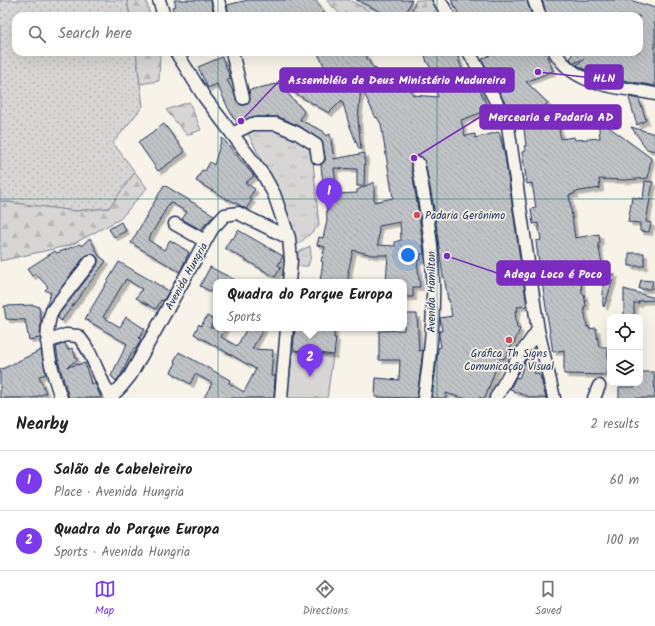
<!DOCTYPE html>
<meta charset="utf-8">
<style>
:root{--surface:#fff;--page:#f6f6f6;--text:#222;--muted:#767676;--line:#e0e0e0;--accent:#7c3aed}
body{margin:0;font-family:Kalam,sans-serif;background:var(--page);color:var(--text)}
.controls{position:absolute;right:12px;bottom:12px;display:grid;overflow:hidden;border-radius:8px;box-shadow:0 4px 16px #0002}
.controls button{width:36px;height:36px;display:grid;place-items:center;padding:0;border:0;border-bottom:1px solid var(--line);background:var(--surface);color:var(--text);font:20px sans-serif}
.you{position:absolute;left:408px;top:255px;width:14px;height:14px;margin:-10px;border:3px solid #fff;border-radius:50%;background:#1a73e8;box-shadow:0 0 0 6px #1a73e833}
.badge{display:grid;place-items:center;width:26px;height:26px;border-radius:50%;background:var(--accent);color:#fff;font-size:13px;font-weight:700}
.pin{position:absolute;translate:-50% -33px;filter:drop-shadow(0 1px 2px #0008)}
.pin::after{content:'';position:absolute;top:21px;width:14px;height:12px;background:inherit;clip-path:polygon(0 0,100% 0,50% 100%)}
.popup{position:absolute;left:213px;top:279px;width:194px;height:52px;box-sizing:border-box;display:grid;place-content:center;border-radius:8px;background:var(--surface);filter:drop-shadow(0 1px 3px #0005);font-size:13px;white-space:nowrap;color:var(--muted)}
.popup b{font-size:15px;color:var(--text)}
.popup::after{content:'';position:absolute;left:50%;top:100%;margin-left:-8px;border:8px solid transparent;border-top-color:var(--surface)}
.list{margin:0;padding:0;list-style:none}
h2{display:flex;justify-content:space-between;align-items:center;height:52px;margin:0;padding:0 16px;font-size:17px}
h2 small{font-size:13px;font-weight:400;color:var(--muted)}
.list li{display:grid;grid-template-columns:26px 1fr auto;gap:12px;align-items:center;box-sizing:border-box;height:60px;padding:0 16px;border-top:1px solid var(--line)}
.list b{display:block;font-size:15px;white-space:nowrap}
.list p{margin:0;font-size:13px;white-space:nowrap;color:var(--muted)}
.list em{font-size:13px;font-style:normal;color:var(--muted)}
.icon{flex:none;width:22px;height:22px;fill:none;stroke:currentColor;stroke-width:2;stroke-linecap:round;stroke-linejoin:round}
.map{position:relative;flex:none;width:655px;height:398px;overflow:hidden}
.search{position:absolute;background:var(--surface);box-shadow:0 4px 16px #0002;left:12px;right:12px;top:12px;height:44px;display:flex;align-items:center;gap:10px;box-sizing:border-box;padding:0 14px;border-radius:12px;color:var(--muted);font-size:15px}
.sheet{height:172px;background:var(--surface)}
nav{display:flex;justify-content:space-around;align-items:center;box-sizing:border-box;height:56px;border-top:1px solid var(--line);background:var(--surface);font-size:11px;color:var(--muted)}
nav a{display:grid;justify-items:center;gap:2px}
nav .on{color:var(--accent)}
.map>svg:first-child{display:block}
.grass{fill:url(#grass-dots);stroke:#798299}
.forest{fill:url(#forest-firs);stroke:#798299}
.park{fill:url(#park-tufts);stroke:#798299}
.pitch{fill:#d7d6d4;stroke:#798299}
.building{fill:url(#building-back-hatch);stroke:#1b2f5e;fill-rule:evenodd;filter:url(#shadow)}
.lines{fill:none;stroke-linecap:round;stroke-linejoin:round}
.minor-casing{stroke:#1b2f5e;stroke-width:15}
.minor{stroke:#f7f3e8;stroke-width:12}
.grid{fill:none;stroke:#0f766e;stroke-width:1;stroke-opacity:0.55}
.poi-dot{fill:#d1495b;stroke:#f7f3e8;stroke-width:1.5}
.labels{text-anchor:middle;stroke-width:3.5;stroke-linejoin:round;paint-order:stroke}
.poi-label{font-size:11px;fill:#1b2f5e;stroke:#f7f3e8;text-anchor:start}
.street-label{font-size:11px;fill:#1b2f5e;stroke:#f7f3e8}
.leader{fill:none;stroke:#7b2cbf;stroke-width:1.5}
.callout-dot{fill:#7b2cbf;stroke:#f7f3e8;stroke-width:1.5}
.callout{fill:#7b2cbf;stroke:#7b2cbf;stroke-width:1.5}
.callout-label{font-size:12px;text-anchor:middle;font-weight:bold;fill:#fff}
</style>
<div class="map">
<svg width="655" height="398" viewBox="0 0 655 398">
<defs>
<pattern id="grass-dots" width="8" height="8" patternUnits="userSpaceOnUse"><rect width="8" height="8" fill="#d7d6d4"/><path d="M2 2h.1M6 6h.1" fill="none" stroke="#b8b8b8" stroke-width="1.8" stroke-linecap="round"/></pattern>
<pattern id="forest-firs" width="22" height="20" patternUnits="userSpaceOnUse"><rect width="22" height="20" fill="#d7d6d4"/><path d="M5 1l3.5 6h-7zM16 11l3.5 6h-7z" fill="#b8b8b8"/></pattern>
<pattern id="park-tufts" width="24" height="20" patternUnits="userSpaceOnUse"><rect width="24" height="20" fill="#d7d6d4"/><path d="M3 7l-1-3M5 7V3M7 7l1-3M15 17l-1-3M17 17v-4M19 17l1-3" fill="none" stroke="#b8b8b8"/></pattern>
<pattern id="building-back-hatch" width="6" height="6" patternUnits="userSpaceOnUse"><rect width="6" height="6" fill="#c0c3c5"/><path d="M-1 5l2 2M0 0l6 6M5-1l2 2" fill="none" stroke="#a4a8ac"/></pattern>
<filter id="shadow"><feDropShadow dx="3.5" dy="3.5" stdDeviation="0" flood-color="#0004"/></filter>
</defs>
<rect width="100%" height="100%" fill="#f7f3e8"/>
<filter id="ink" filterUnits="userSpaceOnUse"><feTurbulence type="fractalNoise" baseFrequency=".025" numOctaves="2"/><feDisplacementMap in="SourceGraphic" scale="8" xChannelSelector="R" yChannelSelector="G"/><feConvolveMatrix kernelMatrix="1 2 1 2 8 2 1 2 1" color-interpolation-filters="sRGB"/></filter>
<g filter="url(#ink)">
<path class="grass" d="M0,0H127L130,16H16V52H136L143,106L113,143L135,172L109,208L75,211L0,201Z"/>
<path class="forest" d="M127,0H146L150,16H130Z
M326,0H349L370,11L367,16H342Z
M416,0H431L438,7L431,16L412,10Z
M136,52H160L159,81L140,84Z
M189,102L201,130L187,135L166,110Z
M135,172L147,188L120,219L71,245L0,261V201L75,211L109,208Z"/>
<path class="park" d="M271,128L300,141L312,150L319,226L295,247L277,193L248,133L258,129Z
M310,246L311,256L308,266H297L298,252Z"/>
<path class="pitch" d="M293,351L333,356L327,398H287Z"/>
<path class="building" d="M174,0H211L214,16H175L172,7L176,6Z
M248,0H316L326,16H229L227,5Z
M356,0H412L405,16H390Z
M451,0H527L532,16H460Z
M542,0H630L655,8V86L601,76L589,72L577,65L584,59L574,63L570,59L573,52H639V16H547Z
M317,52H364L371,65L374,68L375,67L381,78L383,77L388,86L406,78L413,95L438,97L434,83L439,82L427,62L424,52H456L463,72L470,69L484,99L489,110L461,120L465,136L475,134V138L499,132L505,156L527,306L517,307L518,311H515L517,328L520,329L514,343H513L504,359L500,357L485,398H462L446,393V398H432L438,348L441,347L439,335V331H442L440,318L452,316L449,300H448L444,277H443L433,203L425,162L423,158L420,156L413,157L411,164L419,216L424,254H420L421,260H417L420,287H413V297H404V282H386L388,255H372L353,250L348,272H349L347,282L320,281L323,262L321,261L325,247L317,245L319,237L323,238L327,221L326,190L322,175L321,165L325,161V157L322,141L301,127L279,117H252L237,123L235,119H234L228,108L217,84L208,88L198,67L222,57L230,77L231,79L227,80L234,93L236,100L241,105H244L248,104L250,100L249,90L305,78L330,77ZM279,84L329,113L342,100L349,124L359,149H361L358,119L361,87L376,118L377,117L381,124L393,198L374,202V182L357,190V193L337,194L334,168L357,169V186H364L365,153L334,159L330,134L326,136L323,131L300,120L304,111ZM400,222L401,240L395,242V246L378,245L379,226Z
M488,52H545L553,71L526,82L548,103L545,105L556,124H558L561,139L574,137L575,140L600,138L598,119L651,158L648,178L625,180L599,179L600,188L574,192L575,194L569,195L575,238L599,234L600,243H598L602,264L580,268L582,294H584L586,306L584,307L587,327L589,326V329L596,328L599,347H608V366H609L607,375L564,374V350L553,352L537,250L536,241L541,240L538,223L533,224L531,209L536,208L532,183L527,184L522,152L526,151L524,146H526L523,121L517,122L516,118H513L484,63L482,59L490,55Z
M630,97L639,99L646,120L637,125L629,98Z
M164,124L185,152L158,171L138,142Z
M631,127L655,134V151L647,149Z
M222,138L254,176L245,183L255,189L249,198L252,200L246,209L229,199L228,200L196,181L202,170L205,171L210,162L214,165Z
M645,181L653,182L646,222L651,223L649,232L640,231V223L628,222L632,197L643,199Z
M164,185L214,215L207,223H206L201,230L182,219L187,212L170,202L148,240L164,250L170,240L189,252L180,272L131,243Z
M121,222L126,231L114,237L109,229Z
M238,230L283,256L278,265L281,267L275,277L225,248L231,238L233,239Z
M90,238L99,256L106,261L61,321L58,318L59,314L97,266L98,262V258L92,254L85,256L45,309L51,293L45,290L48,287L36,274L32,276L27,269L55,251L57,253L80,244L81,246Z
M629,253H644V266H629Z
M119,262L169,291L163,301L161,300L156,309L136,298L142,289L126,279L113,300L103,317L120,327L126,317L145,329L139,338L141,339L136,349L134,348L121,375L116,381L111,376L127,344L85,319Z
M210,267L239,282H216V294L200,286Z
M603,274H615L604,307L603,306Z
M641,280L653,281L651,289H639Z
M624,289L655,298V300L639,301V303H634V317H624Z
M34,305L39,307L41,323L40,338L29,340L25,320L6,319L4,306Z
M404,314H417L419,351L423,350L417,398L375,397L376,378L399,380L400,360H379V331L404,330Z
M207,316L214,320L210,328H226L221,337L237,346L247,328H264L252,349L273,350L271,376H275L274,398H204L212,383L195,374L190,384L171,372L176,363L174,361L179,352L230,380L229,383L244,392L256,369L194,334L199,324L201,326Z
M295,328H334V338H336L334,355L293,350Z
M65,343L68,350L72,348L77,360L67,367L85,363L91,384L95,383L101,398H69L59,364L56,347Z
M41,350L46,374L39,376L46,393L33,398H0V370Z
M526,359L538,364L534,373L540,375L546,398H532L513,391V390L510,389L516,377L519,378Z
M640,372H654L655,398H619V387H635V383H640Z"/>
<g class="lines">
<g class="minor-casing">
<path id="minor" d="M159,0L164,16
M218,0L222,16
M439,0L449,16
M534,0L540,16
M176,52L205,98L264,176L274,194L289,238L291,260L289,282
M232,52L243,98
M469,52L505,118L508,126L538,330L554,398
M555,52C576,88 619,86 655,94
M232,134L252,124H276L297,133L316,145L318,158
M418,163C423,191 428,218 431,245C436,295 432,348 424,398
M175,224L205,241
M47,342L66,335L78,336C93,352 99,379 111,398
M111,397L121,387L130,376L212,229L225,215L238,213L289,238
M61,398C52,371 41,339 52,311L91,261
M281,398L287,328
M496,398L518,358L538,330
M594,398L599,386"/>
</g>
<use href="#minor" class="minor"/>
</g>
</g>
<path class="grid" d="M218,0V16M437,0V16M218,52V398M437,52V398M0,199H655"/>
<g class="poi-dot">
<circle cx="417" cy="215" r="4"/>
<circle cx="509" cy="340" r="4"/>
</g>
<g class="labels">
<g class="poi-label">
<text x="425" y="219">Padaria Gerônimo</text>
<text x="509" y="357" text-anchor="middle">Gráfica Th Signs<tspan x="509" dy="13">Comunicação Visual</tspan></text>
</g>
<g class="street-label">
<text transform="translate(186 276) rotate(-61)" y="4">Avenida Hungria</text>
<text transform="translate(431 292) rotate(-90)" y="4">Avenida Hamilton</text>
</g>
</g>
<path class="leader" d="M538 72L585 77M241 121L280 80M414 158L480 117M447 256L497 273"/>
<g class="callout-dot">
<circle cx="538" cy="72" r="4"/>
<circle cx="241" cy="121" r="4"/>
<circle cx="414" cy="158" r="4"/>
<circle cx="447" cy="256" r="4"/>
</g>
<g class="callout">
<rect x="585" y="65" width="38" height="24" rx="4"/>
<rect x="280" y="68" width="234" height="24" rx="4"/>
<rect x="480" y="105" width="141" height="24" rx="4"/>
<rect x="497" y="261" width="113" height="24" rx="4"/>
</g>
<g class="callout-label">
<text x="604" y="82">HLN</text>
<text x="397" y="84">Assembléia de Deus Ministério Madureira</text>
<text x="551" y="121">Mercearia e Padaria AD</text>
<text x="553" y="278">Adega Loco é Poco</text>
</g>
</svg>
<div class="controls">
<button><svg class="icon" aria-label="locate" viewBox="0 0 24 24"><circle cx="12" cy="12" r="6"/><path d="M12 2v4M12 18v4M2 12h4M18 12h4"/></svg></button>
<button><svg class="icon" aria-label="layers" viewBox="0 0 24 24"><path d="M12 4l9 5-9 5-9-5zM3 14l9 5 9-5"/></svg></button>
</div>
<div class="you"></div>
<div class="pin badge" style="left:329px;top:211px">1</div>
<div class="pin badge" style="left:310px;top:377px">2</div>
<div class="popup"><b>Quadra do Parque Europa</b>Sports</div>
<div class="search"><svg class="icon" aria-label="search" viewBox="0 0 24 24"><circle cx="10" cy="10" r="6"/><path d="M15 15l6 6"/></svg>Search here</div>
</div>
<section class="sheet">
<h2>Nearby<small>2 results</small></h2>
<ul class="list">
<li><span class="badge">1</span><div><b>Salão de Cabeleireiro</b><p>Place · Avenida Hungria</p></div><em>60 m</em></li>
<li><span class="badge">2</span><div><b>Quadra do Parque Europa</b><p>Sports · Avenida Hungria</p></div><em>100 m</em></li>
</ul>
</section>
<nav>
<a class="on"><svg class="icon" aria-label="map" viewBox="0 0 24 24"><path d="M3 6l6-2 6 2 6-2v14l-6 2-6-2-6 2zM9 4v14M15 6v14"/></svg>Map</a>
<a><svg class="icon" aria-label="directions" viewBox="0 0 24 24"><path d="M12 3l9 9-9 9-9-9zM9 14v-3h6M13 9l2 2-2 2"/></svg>Directions</a>
<a><svg class="icon" aria-label="saved" viewBox="0 0 24 24"><path d="M7 4h10v16l-5-4-5 4z"/></svg>Saved</a>
</nav>
